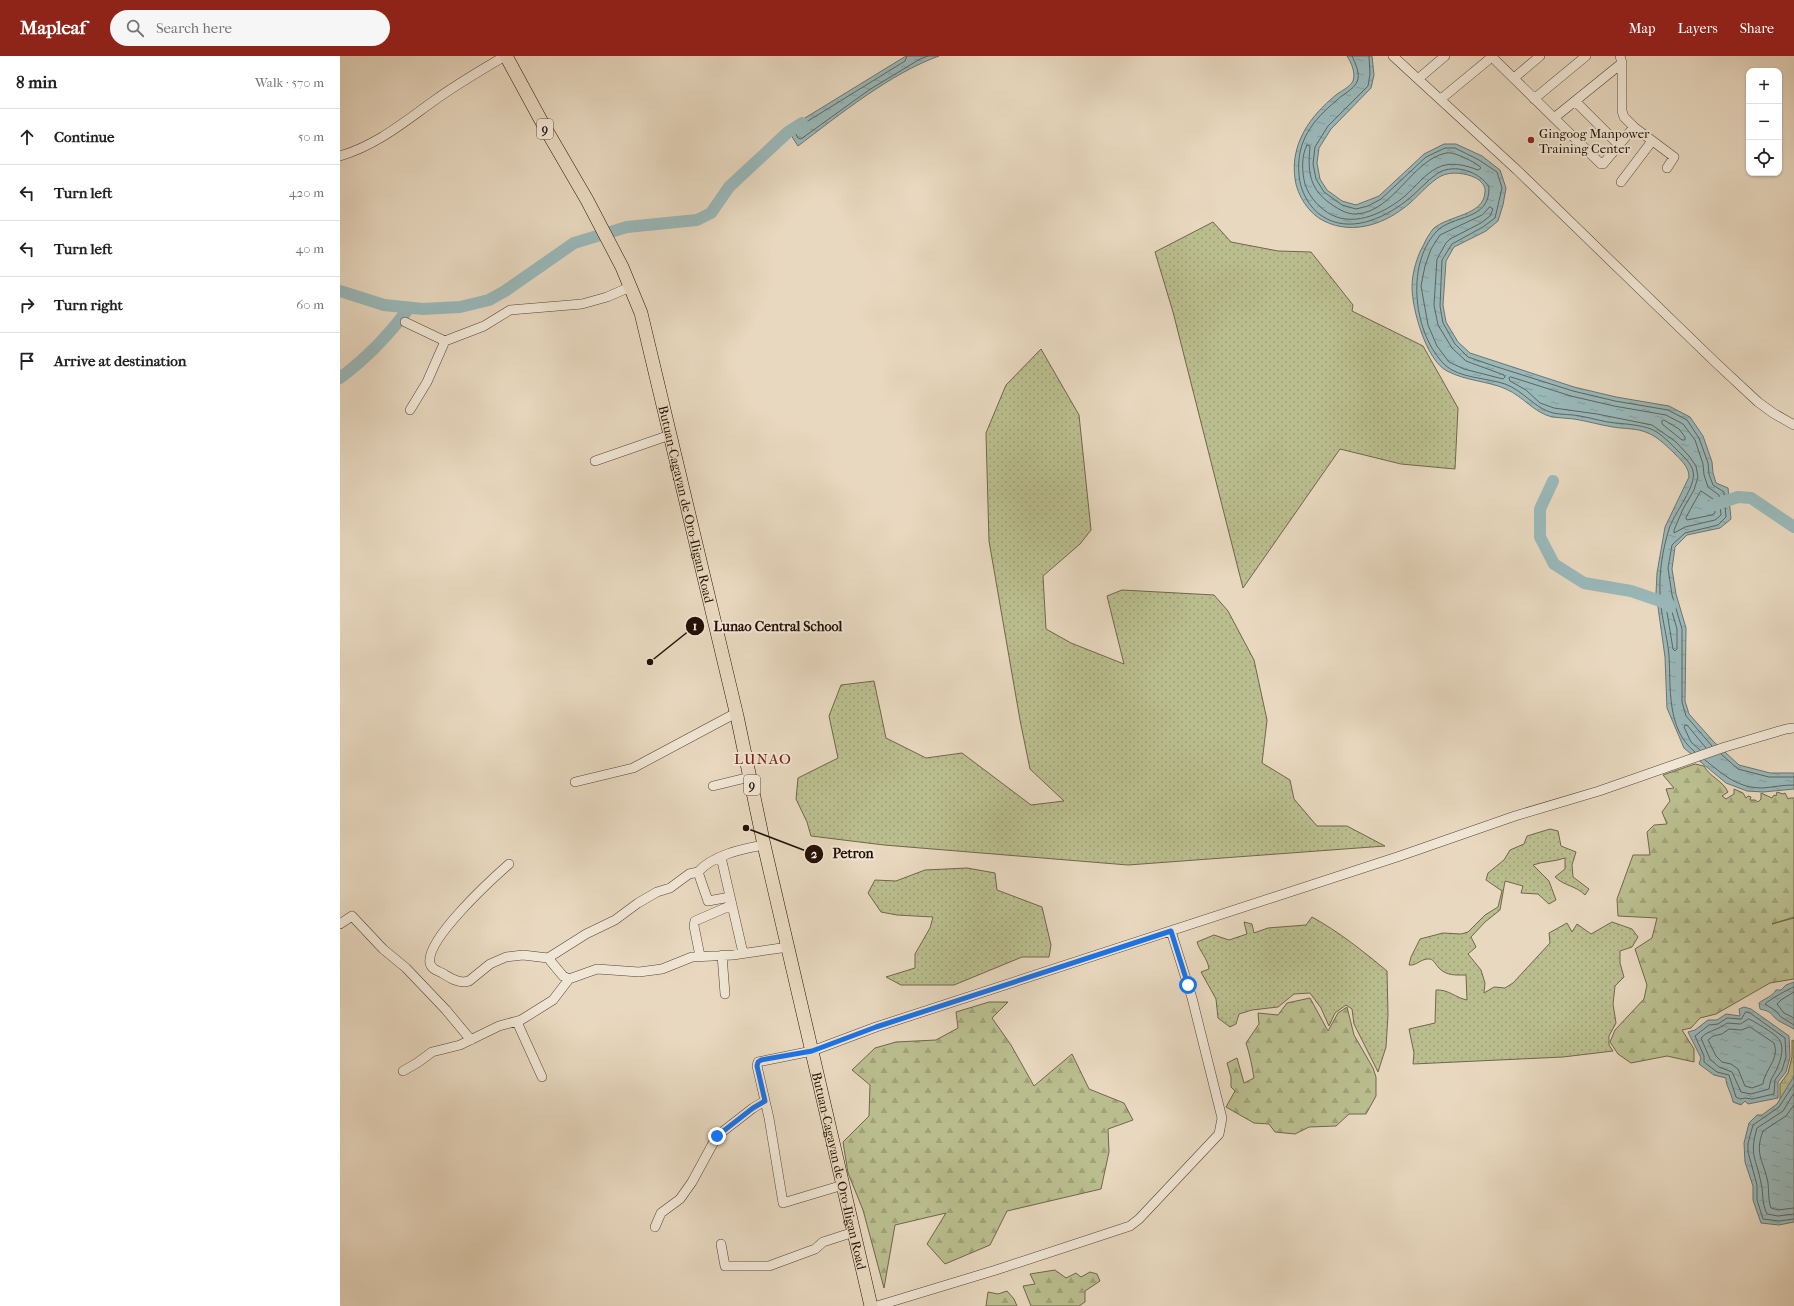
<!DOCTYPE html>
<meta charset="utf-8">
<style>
:root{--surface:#fff;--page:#f6f6f6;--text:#202124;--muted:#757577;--line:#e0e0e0;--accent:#8f2418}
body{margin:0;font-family:"IM FELL French Canon",serif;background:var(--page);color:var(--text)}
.controls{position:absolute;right:12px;top:12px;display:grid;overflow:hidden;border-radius:8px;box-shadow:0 1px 3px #0004}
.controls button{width:36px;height:36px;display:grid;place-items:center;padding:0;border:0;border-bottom:1px solid var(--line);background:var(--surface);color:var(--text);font:20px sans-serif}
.stop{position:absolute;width:12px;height:12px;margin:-9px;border:3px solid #1a73e8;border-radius:50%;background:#fff}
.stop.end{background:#1a73e8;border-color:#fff;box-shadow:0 1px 4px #0008}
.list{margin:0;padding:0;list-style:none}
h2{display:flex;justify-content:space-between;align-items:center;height:52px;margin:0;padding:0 16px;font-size:17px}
h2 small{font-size:13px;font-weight:400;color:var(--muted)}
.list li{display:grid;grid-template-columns:26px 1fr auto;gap:12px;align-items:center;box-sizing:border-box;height:56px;padding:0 16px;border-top:1px solid var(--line)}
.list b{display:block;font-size:15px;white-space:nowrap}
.list em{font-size:13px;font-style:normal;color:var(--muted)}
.icon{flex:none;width:22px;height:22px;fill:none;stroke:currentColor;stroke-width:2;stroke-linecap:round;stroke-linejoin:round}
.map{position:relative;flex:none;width:1454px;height:1250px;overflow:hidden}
header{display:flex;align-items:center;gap:24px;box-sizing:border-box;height:56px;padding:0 20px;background:var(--accent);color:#fff}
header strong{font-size:19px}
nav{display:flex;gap:22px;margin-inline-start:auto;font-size:14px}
.search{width:280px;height:36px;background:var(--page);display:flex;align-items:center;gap:10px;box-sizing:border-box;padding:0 14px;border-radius:22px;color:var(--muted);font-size:15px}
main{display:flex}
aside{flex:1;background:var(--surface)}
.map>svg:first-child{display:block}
.grass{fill:url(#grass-dots);stroke:#70664a}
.forest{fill:url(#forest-firs);stroke:#70664a}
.wetland{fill:url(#wetland-marsh);stroke:#70664a}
.water{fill:url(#water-ripples);stroke:#6b7471}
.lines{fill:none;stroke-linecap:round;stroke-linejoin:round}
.shore{stroke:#5f645f;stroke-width:1}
.river{stroke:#99b8b9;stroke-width:12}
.minor-casing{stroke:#564134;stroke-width:10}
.highway-casing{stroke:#250f05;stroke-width:14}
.minor{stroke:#f0e6d5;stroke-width:9}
.highway{stroke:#e8d8bf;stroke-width:13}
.route{stroke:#1a73e8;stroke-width:5}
.poi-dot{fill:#8f2418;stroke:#f0e6d5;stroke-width:1.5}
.labels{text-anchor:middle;stroke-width:4;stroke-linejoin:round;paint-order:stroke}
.shield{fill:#f0e6d5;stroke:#625043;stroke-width:1}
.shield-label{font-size:12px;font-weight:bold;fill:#250f05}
.poi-label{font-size:13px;fill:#250f05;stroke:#f0e6d5;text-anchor:start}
.street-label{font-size:13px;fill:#250f05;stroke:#f0e6d5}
.quarter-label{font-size:15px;letter-spacing:1px;fill:#7a1f14;stroke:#f0e6d5}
.leader{fill:none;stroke:#250f05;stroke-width:1.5}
.callout-dot{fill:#250f05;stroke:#f0e6d5;stroke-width:1.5}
.mark-label{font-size:12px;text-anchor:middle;font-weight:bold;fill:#fff}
.callout-label{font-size:14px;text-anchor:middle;font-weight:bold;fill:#250f05;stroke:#f0e6d5;stroke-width:4;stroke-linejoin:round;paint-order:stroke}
</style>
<header>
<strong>Mapleaf</strong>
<div class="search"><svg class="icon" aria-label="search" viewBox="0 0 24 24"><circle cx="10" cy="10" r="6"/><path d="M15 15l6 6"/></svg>Search here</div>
<nav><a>Map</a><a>Layers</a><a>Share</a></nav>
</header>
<main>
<aside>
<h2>8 min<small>Walk · 570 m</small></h2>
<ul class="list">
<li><svg class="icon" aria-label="ahead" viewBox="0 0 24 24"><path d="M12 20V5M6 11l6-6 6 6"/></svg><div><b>Continue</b></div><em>50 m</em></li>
<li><svg class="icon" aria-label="left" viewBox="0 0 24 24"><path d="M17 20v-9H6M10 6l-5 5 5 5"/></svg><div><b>Turn left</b></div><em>420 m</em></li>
<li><svg class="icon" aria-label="left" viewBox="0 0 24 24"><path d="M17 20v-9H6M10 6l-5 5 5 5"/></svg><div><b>Turn left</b></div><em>40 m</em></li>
<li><svg class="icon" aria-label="right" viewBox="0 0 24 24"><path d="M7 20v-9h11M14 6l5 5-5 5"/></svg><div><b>Turn right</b></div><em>60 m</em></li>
<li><svg class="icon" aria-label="arrive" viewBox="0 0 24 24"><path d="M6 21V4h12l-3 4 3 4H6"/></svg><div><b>Arrive at destination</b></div></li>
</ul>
</aside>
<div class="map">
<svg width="1454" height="1250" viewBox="0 0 1454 1250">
<defs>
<pattern id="grass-dots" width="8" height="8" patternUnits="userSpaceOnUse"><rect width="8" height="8" fill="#babe8f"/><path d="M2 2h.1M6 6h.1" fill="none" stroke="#a0a27a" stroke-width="1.8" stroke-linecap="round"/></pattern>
<pattern id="forest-firs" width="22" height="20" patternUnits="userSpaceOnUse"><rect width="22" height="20" fill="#babe8f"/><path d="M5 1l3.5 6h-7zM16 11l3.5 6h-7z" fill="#a0a27a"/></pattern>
<pattern id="wetland-marsh" width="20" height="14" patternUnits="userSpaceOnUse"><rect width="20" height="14" fill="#babe8f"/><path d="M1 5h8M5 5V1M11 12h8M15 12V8" fill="none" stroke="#a0a27a"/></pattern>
<pattern id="water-ripples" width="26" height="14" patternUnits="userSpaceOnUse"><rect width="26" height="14" fill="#99b8b9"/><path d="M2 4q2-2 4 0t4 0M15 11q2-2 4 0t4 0" fill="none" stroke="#849d9e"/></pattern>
</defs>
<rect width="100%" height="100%" fill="#e8d8bf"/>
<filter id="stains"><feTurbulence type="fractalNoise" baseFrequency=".005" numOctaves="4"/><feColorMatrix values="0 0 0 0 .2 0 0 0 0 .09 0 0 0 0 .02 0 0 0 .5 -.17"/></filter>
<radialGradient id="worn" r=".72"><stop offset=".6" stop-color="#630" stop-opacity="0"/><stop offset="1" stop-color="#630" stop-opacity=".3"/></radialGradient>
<path class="grass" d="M873,166L891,186L938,195L971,196L1013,249L1012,255L1083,290L1118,352L1115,413L1061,408L1000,393L903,532L833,256L815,196Z
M701,293L739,359L751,474L740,488L703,520L706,573L731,587L784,608L767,540L782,534L874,539L888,555L914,604L927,664L922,707L950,724L954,743L977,770H1007L1045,790L788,809L544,789L471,780L467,766L456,743L458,722L498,702L489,660L501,629L534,625L546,682L586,702L622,697L691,749L724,745L690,713L680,664L649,485L646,377L666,329Z
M1210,773L1218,775L1221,790L1236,796L1232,809L1233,821L1249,833L1245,839C1235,829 1226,831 1215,821L1225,813V802C1214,806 1204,805 1193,809L1209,825L1216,844L1209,848L1198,838L1181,837L1183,830L1165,825L1160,854L1145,866L1131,881L1136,891L1128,898L1141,914L1145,927L1144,937L1154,931L1165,932L1173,927L1210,887L1209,877L1227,867L1232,876L1237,868L1251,878L1272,866L1292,873L1298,881L1292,891L1280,895V907L1284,921L1275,930L1273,948L1276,967L1269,980V989L1273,995L1223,1001L1073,1008L1074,997L1069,973L1095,967L1096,934C1108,933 1116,942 1127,944L1126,919C1115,919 1107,920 1099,912C1096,909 1094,904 1090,903C1081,902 1077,910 1069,909L1071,901L1080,883L1103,877L1121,878L1128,876L1145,859L1158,851L1162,835L1146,824L1148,817L1164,804L1170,794L1184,788L1187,780Z
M627,812L655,817L657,834L702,851L711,889L709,901H682L614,929H561L546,921L575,912V898L590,872L593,861L557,859L541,856L528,837L535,824L556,825L585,814Z
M972,861C999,876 1023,895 1047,915L1048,959L1046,991L1038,1016L1014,968L1012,953L1006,949L995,957L989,970L981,952L970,937L954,938L938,951L912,954L899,958L896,968L890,971L878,962L876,943L861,916L869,913C868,903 860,896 857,886L874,879L889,884L907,878L904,866L912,868L914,877L928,872L966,869Z"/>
<path class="forest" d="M1355,708L1364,710C1370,721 1383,725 1388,736L1382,740L1386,743L1394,738V733L1403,737L1406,742L1408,740L1411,741L1410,744H1415L1418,746L1421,743V737L1432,742L1434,739L1436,740L1437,736L1443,738L1445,737L1448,743L1450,742H1454V861L1432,868L1454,862V923L1430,927L1376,958L1360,962L1351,972L1342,974L1354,993V1006L1327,1000L1291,1007L1278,998L1270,986L1275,974L1304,943L1307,929L1295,893L1312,882L1317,862L1278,860L1277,843L1293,799H1310L1307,776L1314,769L1327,768L1322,756L1330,745L1326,733L1334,732L1323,719Z
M970,942L988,975L998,957L1007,951L1014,979L1033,1012L1036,1021V1040L1026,1058H1009L996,1070L969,1071L955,1078L935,1076L929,1068L914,1067L886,1051L895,1035L891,1031V1021L887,1007L897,1002L904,1027L914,1022C912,1010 910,999 906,987L919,968L918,957L938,959L947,947Z
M649,946H668L652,962L671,989L694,1030L732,998L749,1033L784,1047L793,1064L768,1073L769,1096L761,1133L667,1155L650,1189L605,1208L587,1188L606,1157L555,1169L544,1232L523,1154L508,1117L503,1086L529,1060L530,1029L512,1014L535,992L556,986L596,984L618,972L616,956Z
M715,1214L726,1222L736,1217L741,1221L750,1216L757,1218L760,1225L745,1235V1246L739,1250H691L683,1230L695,1228L690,1218Z
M667,1235L674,1243L677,1250H646L648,1236L658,1238Z"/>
<path class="wetland" d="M1452,984L1454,985V1031L1440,1044V1028L1448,1017L1452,1001Z"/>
<path class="water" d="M566,0H599C551,17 499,59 458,90L447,73Z
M1007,0H1032L1034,19L1031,32L991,73L979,92L977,107L980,123L987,134L1002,145L1016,149L1039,140L1084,98L1104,88H1116L1142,100L1160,114L1166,132L1163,149L1158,165L1146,175L1114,191L1106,205L1103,249L1106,266L1118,286L1130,297L1234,331L1276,341L1329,350L1350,361L1363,380L1372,406L1373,417L1376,427L1388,432L1391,463L1380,472L1347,479L1335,491L1332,513L1336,538L1346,572L1345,645L1349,658L1374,686L1399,709L1430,717H1454V733L1423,736L1407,735L1386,727L1344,692L1327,652L1325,601L1316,537L1317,517L1325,471L1349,421C1349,412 1343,406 1336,399C1329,392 1318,381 1308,377C1297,372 1285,373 1273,371C1260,369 1247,365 1234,363C1227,362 1219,362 1212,361C1193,356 1184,341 1166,333C1148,325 1126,325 1107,315C1086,304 1072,253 1072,231C1072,217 1077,200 1084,188C1086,183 1090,177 1093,173C1108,159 1144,160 1145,136C1146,130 1141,125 1136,122C1126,117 1111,115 1101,120C1090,126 1080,138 1070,147C1047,167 1014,180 984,165C969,158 957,139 955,123C950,88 970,60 996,39C1001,35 1010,31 1013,25C1016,17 1011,6 1007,0Z
M1454,926V973C1449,970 1444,968 1439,965C1430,959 1434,956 1420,953L1419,947C1425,942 1432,941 1436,934H1441L1446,929Z
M1404,951L1411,953L1449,980L1450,1001L1446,1016L1438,1026V1042L1408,1048L1405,1045L1401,1049L1393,1046C1392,1039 1385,1027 1386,1022L1374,1019L1359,1008L1361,1002L1348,976L1355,974L1368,964H1377L1386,958L1400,960L1399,953Z
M1454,1020V1166L1439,1169L1421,1167L1413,1144V1130L1405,1106L1404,1087L1409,1067L1417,1059H1422L1437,1048Z"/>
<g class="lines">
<path class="shore" d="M567,0L565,5L455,73L454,75L458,82L461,83L529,34L580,3L588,0
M1012,0C1015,7 1021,18 1017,26C1013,34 1003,38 997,44C972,65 956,85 959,119C960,134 969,152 982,160C1009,178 1043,163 1066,145C1077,137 1086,125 1098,117C1115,107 1140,116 1149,131C1150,166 1112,158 1096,176C1065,210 1074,279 1105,309C1118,322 1148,322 1165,328C1184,335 1194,352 1213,357C1222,359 1231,358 1240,360C1252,362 1264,366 1275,367C1287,368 1300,369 1311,373C1321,377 1331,388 1339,396C1344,401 1351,407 1353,415C1357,430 1334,457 1329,473C1323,492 1319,516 1320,536C1320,557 1327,578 1329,599C1331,631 1326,673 1355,696
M1029,0L1030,18L1028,30L988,70L975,91L973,108L976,123L984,136L1002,149L1016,153L1028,150L1041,143L1086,101L1105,92H1115L1139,104L1157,116L1162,132L1155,162L1143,171L1112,188L1102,204L1100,250L1103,267L1115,288L1128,301L1154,310L1233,335L1275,345L1328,354L1347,364L1359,382L1368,407L1369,418L1373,429L1384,436L1386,461L1378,469L1345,477L1332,489L1328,512L1332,539L1342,573V646L1346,660L1372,690
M967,89L970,90C968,112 968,130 987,145C995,151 1006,159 1017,158C1054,155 1072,104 1106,97C1112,96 1118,99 1123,101C1129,104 1137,107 1141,112L1138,114C1125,109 1110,105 1097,112C1085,118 1075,131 1065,140C1046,156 1016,171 992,159C980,153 969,141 965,128C962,116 961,100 967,89Z
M1150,151L1153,153L1150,160L1141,167L1110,183L1106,187L1097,203L1094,249L1098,269L1112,292L1126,305L1164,319L1165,321L1163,323L1124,313L1109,306L1097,290L1088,269L1081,230L1085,210L1091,193L1100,179L1142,159Z
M1171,321L1231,340L1274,350L1326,359L1343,368L1355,384L1363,408L1364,419L1368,431L1379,439L1381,459L1375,464L1345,471L1334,477V474L1343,453L1354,434L1358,421L1356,410L1349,400L1336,386L1312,369L1257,358L1214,352L1200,347L1186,334L1170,325L1169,322Z
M1324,364L1339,373L1345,381V384H1342L1322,368V365Z
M1361,435L1373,443L1375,457L1372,459L1347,464L1346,462Z
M1328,548L1330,549L1337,573V593L1335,595L1333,593L1326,550Z
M1360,694L1351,686L1344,671L1345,669H1347L1366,692
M1381,698L1398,713L1429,721H1454
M1365,704C1384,719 1397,732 1423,732C1433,731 1443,729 1454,729
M1454,931C1448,933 1429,944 1425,948L1436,955L1441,961L1454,969
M1454,936L1441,944L1437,948L1444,957L1454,962
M1406,956L1410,957L1445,982L1446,1001L1442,1014L1435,1024L1434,1038L1412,1043L1405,1042L1400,1043L1396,1041L1389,1019L1377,1016L1364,1006V1000L1355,980L1369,969L1378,968L1387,962L1401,963Z
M1409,963C1415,966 1438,979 1440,985C1444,992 1441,1003 1438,1010C1434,1021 1431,1019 1429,1033L1411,1038L1401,1036L1392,1016L1379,1011L1370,1003L1361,982C1368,974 1379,974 1387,967L1400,968Z
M1410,971L1434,987C1440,1003 1425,1013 1423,1028L1412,1032L1405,1030L1398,1013L1391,1008L1382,1006L1376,1000L1368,984L1373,980L1382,978L1389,973L1401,974Z
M1454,1028L1439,1051L1413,1069L1408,1087V1096L1417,1129V1144L1423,1163L1439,1165L1454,1163
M1454,1037L1443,1055L1417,1072C1409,1100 1416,1101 1421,1127C1424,1139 1421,1145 1427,1158L1438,1160L1454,1158
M1454,1049L1446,1060L1423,1075C1414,1099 1424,1105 1428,1127C1429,1136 1428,1144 1431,1152L1438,1154L1454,1152"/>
<path class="river" d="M0,235L44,249L83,253L120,251L149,244L165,235L234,187L287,171L357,164L371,157L389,131L448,76L462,67
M0,322C27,302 49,279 69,252
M1213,425L1200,453V481L1214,508L1244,527L1291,535L1329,548L1330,551
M1374,449L1398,441L1411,442L1454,471"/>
<g class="minor-casing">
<path id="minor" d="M1053,0L1177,114L1375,306L1418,346L1433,357L1454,369
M1152,1L1261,108H1263L1294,71L1284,61L1282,55V7L1280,0
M1174,22L1200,0
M1078,23L1105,0
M1101,43L1153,0
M1194,43L1246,0
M1235,45L1279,89
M1214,62L1282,7
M1294,71L1334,101L1327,112
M0,100C37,89 64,66 95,44C117,28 141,14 165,0
M1281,126L1312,85
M65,266L105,285
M70,354L87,326L105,285L144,270L170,254L242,248L267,241L290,231
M255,405L330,379
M235,726L293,712L396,657
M373,730L410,721
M381,801L403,897
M169,808C152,823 85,884 90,907C91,913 98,915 102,917C109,921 115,926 124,926L129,925L150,908L166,901L183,899L208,902L223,920L229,923L257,913L299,916L322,913L352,901L393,899L448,891
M390,841L368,845L358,816C373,799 402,793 424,789
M0,868L12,860L43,893L66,912L106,954L131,984
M382,899L385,938
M360,900L354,870L355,865L392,849
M208,902L246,878L275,864L298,847L317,836L330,832L349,818L358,816
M177,966L202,1021
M63,1015L77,1007L92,996L120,989L159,970L181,964L213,944L229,923
M503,1129L443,1147L429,1062L417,1010L418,1006L472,995L536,971L1060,800L1175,760L1259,735L1385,691L1446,673L1454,672
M315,1171L321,1157L340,1143L352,1126L377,1080L413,1052L425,1045
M381,1188L385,1210H429L475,1193L483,1186L514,1176
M537,1250L656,1214L790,1170L799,1163L879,1078L882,1062L852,942L831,875"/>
</g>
<g class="highway-casing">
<g id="highway">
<path id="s1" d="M166,0L204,70L247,144L282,211L301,257L397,660L424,789L531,1250"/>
</g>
</g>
<use href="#minor" class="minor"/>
<use href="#highway" class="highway"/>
</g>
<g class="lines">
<path class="route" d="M377,1080L413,1052L425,1045L417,1010L418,1006L421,1004L472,995L536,971L831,875L848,929"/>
</g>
<circle class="poi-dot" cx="1191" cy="84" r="4"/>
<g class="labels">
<g class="shield">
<rect x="197" y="63" width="16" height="20" rx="3"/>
<rect x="404" y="719" width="16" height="20" rx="3"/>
</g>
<g class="shield-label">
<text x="205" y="77">9</text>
<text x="412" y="733">9</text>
</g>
<g class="poi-label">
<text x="1199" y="82">Gingoog Manpower<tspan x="1199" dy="15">Training Center</tspan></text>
</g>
<g class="street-label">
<text dy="5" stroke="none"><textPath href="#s1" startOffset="487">Butuan-Cagayan de Oro-Iligan Road</textPath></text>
<text dy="5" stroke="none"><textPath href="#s1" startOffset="1171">Butuan-Cagayan de Oro-Iligan Road</textPath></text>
</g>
<g class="quarter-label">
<text x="423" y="708">LUNAO</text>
</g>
</g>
<path class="leader" d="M310 606L355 570M406 772L474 798"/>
<g class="callout-dot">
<circle cx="310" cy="606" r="4"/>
<circle cx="406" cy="772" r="4"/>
<circle cx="355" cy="570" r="10"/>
<circle cx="474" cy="798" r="10"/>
</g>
<g class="mark-label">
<text x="355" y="574">1</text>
<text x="474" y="802">2</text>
</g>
<g class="callout-label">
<text x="438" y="575">Lunao Central School</text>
<text x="513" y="802">Petron</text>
</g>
<rect width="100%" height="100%" filter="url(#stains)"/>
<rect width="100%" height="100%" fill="url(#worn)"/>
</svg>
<div class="controls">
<button>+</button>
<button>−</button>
<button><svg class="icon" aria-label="locate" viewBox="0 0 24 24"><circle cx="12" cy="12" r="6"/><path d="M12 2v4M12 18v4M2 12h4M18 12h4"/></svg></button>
</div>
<div class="stop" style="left:848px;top:929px"></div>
<div class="stop end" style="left:377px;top:1080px"></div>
</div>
</main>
